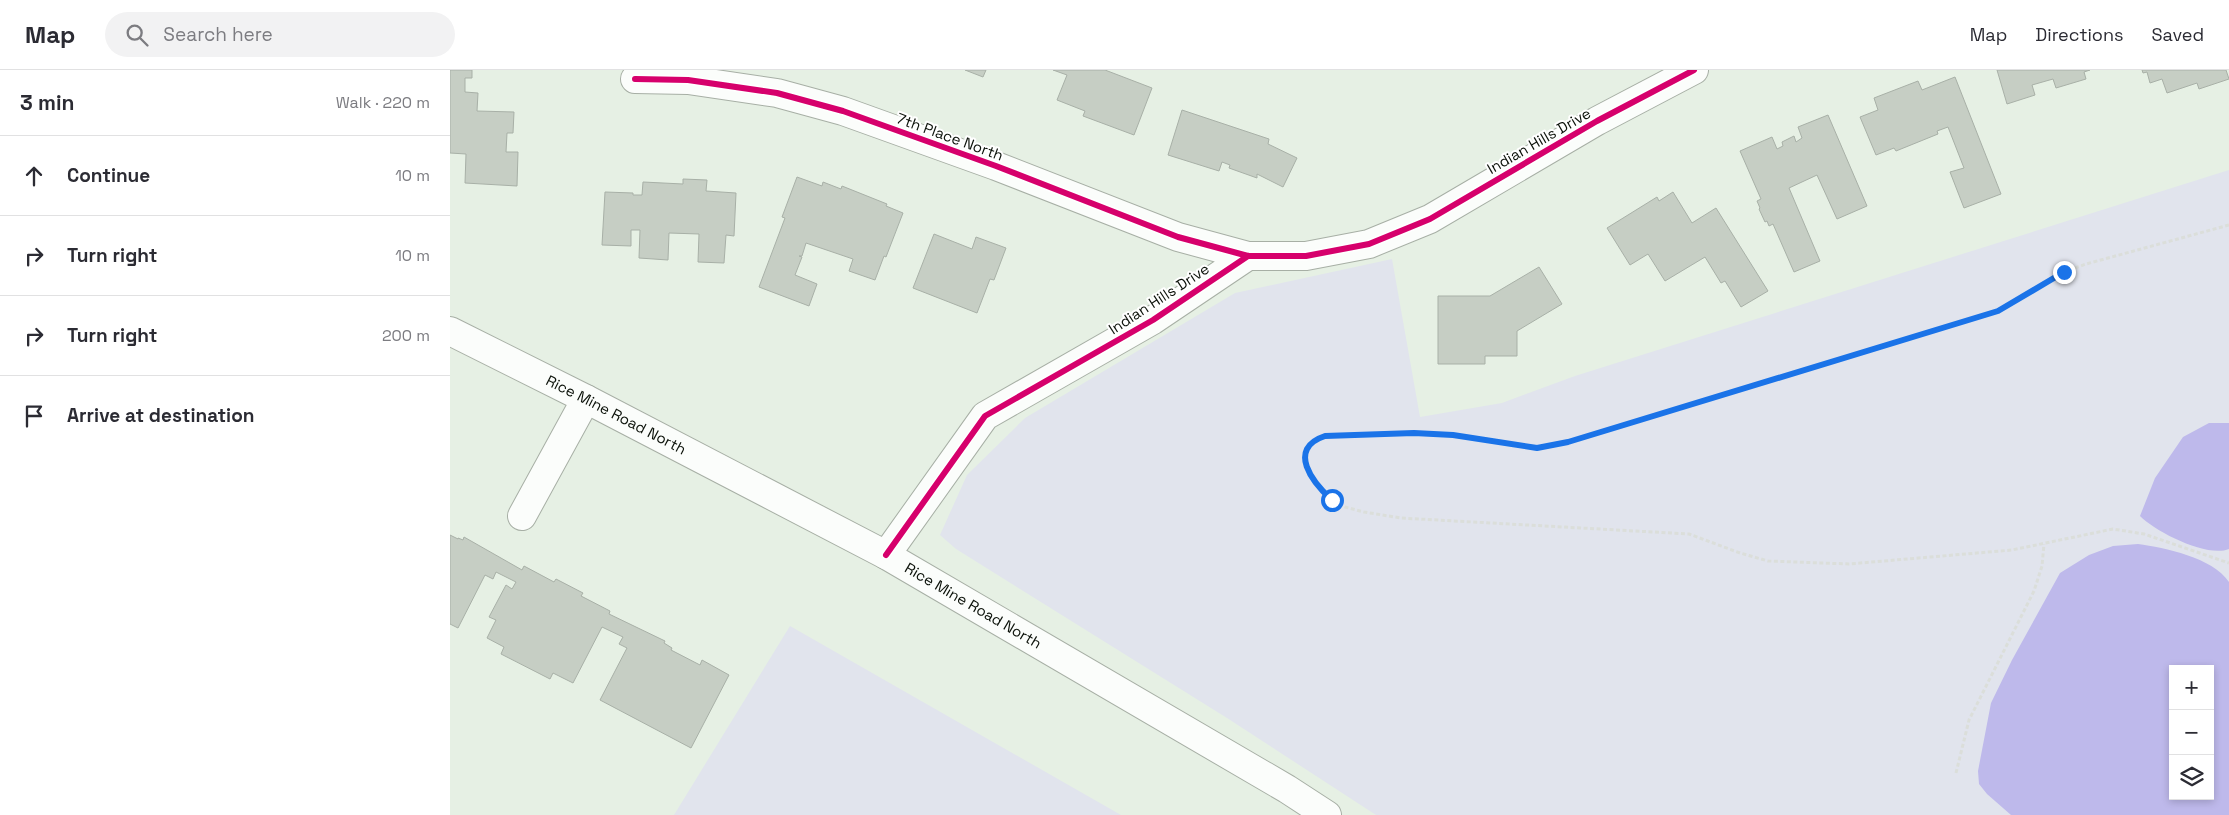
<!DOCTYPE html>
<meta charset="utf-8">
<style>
:root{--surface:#fff;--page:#f2f2f3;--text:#2b2b33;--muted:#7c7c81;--line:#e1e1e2}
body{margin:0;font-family:"Space Grotesk",sans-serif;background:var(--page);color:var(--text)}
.controls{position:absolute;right:15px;bottom:15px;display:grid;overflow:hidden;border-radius:0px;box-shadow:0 2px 8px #0003}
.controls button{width:45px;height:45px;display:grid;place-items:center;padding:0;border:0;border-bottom:1px solid var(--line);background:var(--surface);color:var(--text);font:25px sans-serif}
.stop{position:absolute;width:15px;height:15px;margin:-11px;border:4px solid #1a73e8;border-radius:50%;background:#fff}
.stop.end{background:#1a73e8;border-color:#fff;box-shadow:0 1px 5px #0008}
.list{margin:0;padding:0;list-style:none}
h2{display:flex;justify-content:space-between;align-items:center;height:65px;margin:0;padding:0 20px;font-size:21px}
h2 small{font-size:16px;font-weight:400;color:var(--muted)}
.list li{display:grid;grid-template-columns:32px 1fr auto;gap:15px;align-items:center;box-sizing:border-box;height:80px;padding:0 20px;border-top:1px solid var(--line)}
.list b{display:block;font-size:19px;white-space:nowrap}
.list em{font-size:16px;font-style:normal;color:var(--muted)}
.icon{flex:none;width:28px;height:28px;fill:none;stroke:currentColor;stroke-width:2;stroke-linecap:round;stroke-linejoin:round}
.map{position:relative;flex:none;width:1779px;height:745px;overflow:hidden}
header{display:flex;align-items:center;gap:30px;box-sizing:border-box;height:70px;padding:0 25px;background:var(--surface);border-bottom:1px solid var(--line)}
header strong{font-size:24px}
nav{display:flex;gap:28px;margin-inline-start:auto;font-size:18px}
.search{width:350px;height:45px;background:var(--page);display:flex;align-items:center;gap:12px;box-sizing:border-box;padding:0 18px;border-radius:28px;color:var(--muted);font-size:19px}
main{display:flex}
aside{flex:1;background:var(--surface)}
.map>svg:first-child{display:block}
.green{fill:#e1e4ed;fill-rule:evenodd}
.water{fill:#beb9eb;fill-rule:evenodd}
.building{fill:#c6cec4;stroke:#a8b0a7}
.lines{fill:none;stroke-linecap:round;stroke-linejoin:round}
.minor-casing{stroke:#a7afa5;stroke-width:30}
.major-casing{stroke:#a7afa5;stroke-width:30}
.path{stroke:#dbdeda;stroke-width:3;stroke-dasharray:4 2.5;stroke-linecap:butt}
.minor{stroke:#fbfdfb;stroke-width:28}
.major{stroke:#fbfdfb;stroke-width:28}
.cycleway-casing{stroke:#fff;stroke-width:9}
.cycleway{stroke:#d6006c;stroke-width:6}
.route{stroke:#1a73e8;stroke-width:6}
.labels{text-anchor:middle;stroke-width:4;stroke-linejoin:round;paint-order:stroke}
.street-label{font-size:15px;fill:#0b1109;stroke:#fff}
</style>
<header>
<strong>Map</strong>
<div class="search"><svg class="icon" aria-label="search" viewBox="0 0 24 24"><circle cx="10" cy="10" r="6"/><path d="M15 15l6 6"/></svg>Search here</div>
<nav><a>Map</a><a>Directions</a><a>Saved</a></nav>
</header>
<main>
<aside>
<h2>3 min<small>Walk · 220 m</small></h2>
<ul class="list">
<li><svg class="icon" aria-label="ahead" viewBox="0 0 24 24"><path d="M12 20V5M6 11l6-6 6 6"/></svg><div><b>Continue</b></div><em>10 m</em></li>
<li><svg class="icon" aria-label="right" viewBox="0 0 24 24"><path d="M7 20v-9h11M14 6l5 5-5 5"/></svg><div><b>Turn right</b></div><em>10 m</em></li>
<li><svg class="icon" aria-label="right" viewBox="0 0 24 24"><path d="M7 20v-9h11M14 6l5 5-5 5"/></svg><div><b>Turn right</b></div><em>200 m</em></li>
<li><svg class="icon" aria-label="arrive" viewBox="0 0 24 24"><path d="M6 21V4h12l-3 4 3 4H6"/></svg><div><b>Arrive at destination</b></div></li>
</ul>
</aside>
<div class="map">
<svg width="1779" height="745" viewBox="0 0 1779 745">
<rect width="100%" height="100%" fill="#e6f0e4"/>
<path class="green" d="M1779,100V745H926L777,648L506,479L490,465L517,405L575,348L785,223L942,189L970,347L1052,333L1125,306ZM1723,599H1760V726H1723Z
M340,556L671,745H224Z"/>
<path class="water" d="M1759,353H1779V479C1757,488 1706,462 1690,446L1705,408L1733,367Z
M1688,474C1715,478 1762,487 1779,512V745H1561L1537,724L1529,714L1528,701L1541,633L1562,590L1610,503L1639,485L1663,476ZM1723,599H1760V726H1723Z"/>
<path class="building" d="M0,0H22V8H15V22L28,23L27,41L64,42L63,63H57L56,82H68L67,116L15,113L16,84L0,83Z
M515,0H536L533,7Z
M603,0H655L702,18L684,65L633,46L635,41L607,30L617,5Z
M1547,0H1640L1634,2L1636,9L1606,18L1603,9L1582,15L1585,25L1557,34Z
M1692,0H1776L1779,9L1749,19L1747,13L1717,23L1712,9L1700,13L1697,2L1693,3Z
M1505,7L1551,124L1514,138L1500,102L1514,98L1498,57L1487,61L1488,64L1446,81L1444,78L1426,85L1410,47L1428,40L1424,28L1468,11L1472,20Z
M732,40L819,69L818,74L847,88L833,117L807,104V108L779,98L780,95L772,92L769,101L718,85Z
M1378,45L1417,136L1387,149L1367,105L1339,118L1370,191L1344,202L1323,154L1319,156L1317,151L1315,152L1309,139L1310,138L1307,131L1311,129L1290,81L1322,67L1327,79L1333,76L1332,72L1344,66L1346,72L1352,68L1348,57Z
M347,107L372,116L373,112L391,119L392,116L437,134L436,136L453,143L436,187L434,186L425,210L399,201L403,189L356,173L352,186H349L352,187L345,205L367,214L359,236L309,217L335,148L332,147Z
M233,109L257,110L256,121L286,123L284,166L276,165L274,193L248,192L249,164L219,163L218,190L189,188L190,160H181V176L152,175L155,122L183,123V125H192L193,112L233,114Z
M1223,122L1242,153L1266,138L1318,221L1291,237L1275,211L1271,213L1255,187L1215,211L1198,184L1180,195L1157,158L1207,127L1209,131Z
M484,164L522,179L526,167L556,178L544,210L540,209L527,243L463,218Z
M1089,197L1112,234L1067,261V286H1035V294H988V226H1040Z
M0,465L8,469V468L13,470L14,467L72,500L74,496L104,512L106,509L133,523L131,526L160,541L159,544L215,571L214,573L222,578L221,580L250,595L252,590L279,605L241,678L150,630L177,578L169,574L173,567L152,557L123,613L103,603L100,609L51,584L54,577L37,568L46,550L39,547L56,515L62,519L66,512L46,502L43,509L35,505L8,558L0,554Z"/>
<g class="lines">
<g class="minor-casing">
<path id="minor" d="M185,9L238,10L327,23L393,41L546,96L728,167L798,186H856L919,174L980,149L1147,51L1244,0
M72,446L136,329
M436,485L535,346L703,250L798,186"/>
</g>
<g class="major-casing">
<g id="major">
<path id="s1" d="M0,261L136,329L436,485L837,719L877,745"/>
</g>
</g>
<path class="path" d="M1779,155L1636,194L1614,202L1548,241L1518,251L1118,372L1087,378L1003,365L964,363L875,366L862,372L856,383V396L861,408L882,430L895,437L914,442L951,448L1239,464L1290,483L1318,491L1399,494L1562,480L1663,459L1694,464L1779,493
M1506,703L1519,650L1584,521L1592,496L1594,474"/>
<use href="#minor" class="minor"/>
<use href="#major" class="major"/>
<g class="cycleway-casing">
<path id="cycleway" d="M185,9L238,10L327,23L393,41L546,96L728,167L798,186H856L919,174L980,149L1147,51L1244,0
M436,485L535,346L703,250L798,186"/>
</g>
<use href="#cycleway" class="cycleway"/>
</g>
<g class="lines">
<path class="route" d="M882,430C863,413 836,379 875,366L964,363L1003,365L1087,378L1118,372L1548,241L1614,202"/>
</g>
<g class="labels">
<g class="street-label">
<text transform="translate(500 67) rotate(20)" y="5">7th Place North</text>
<text transform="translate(1089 71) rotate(-30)" y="5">Indian Hills Drive</text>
<text transform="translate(709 229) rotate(-33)" y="5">Indian Hills Drive</text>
<text dy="5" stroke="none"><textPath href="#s1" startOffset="186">Rice Mine Road North</textPath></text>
<text dy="5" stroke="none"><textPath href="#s1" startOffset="591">Rice Mine Road North</textPath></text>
</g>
</g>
</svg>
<div class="controls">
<button>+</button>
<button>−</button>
<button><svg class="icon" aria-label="layers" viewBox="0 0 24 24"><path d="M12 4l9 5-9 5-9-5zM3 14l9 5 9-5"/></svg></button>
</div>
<div class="stop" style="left:882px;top:430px"></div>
<div class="stop end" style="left:1614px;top:202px"></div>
</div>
</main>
